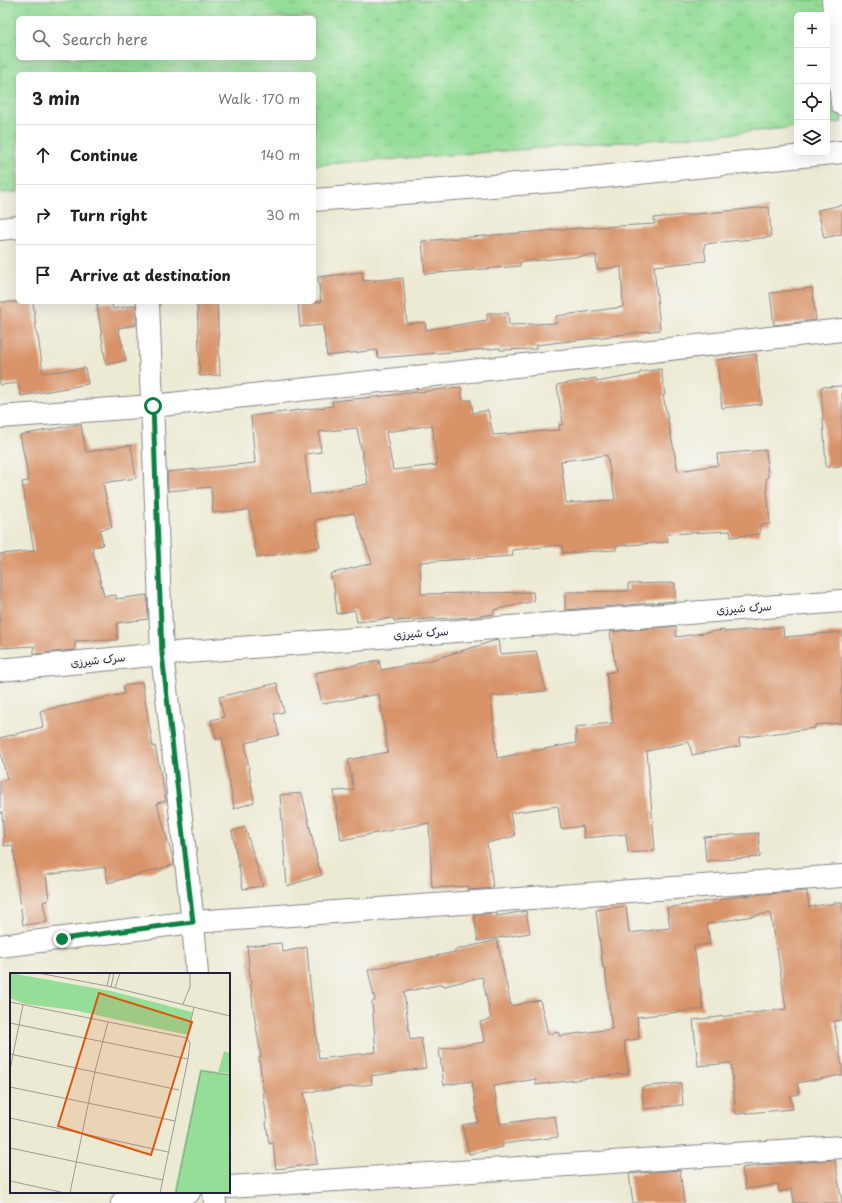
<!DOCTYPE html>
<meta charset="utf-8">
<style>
:root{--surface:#fff;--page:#f6f6f6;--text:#202124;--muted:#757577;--line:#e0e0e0}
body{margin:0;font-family:"Playpen Sans","Playpen Sans Arabic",sans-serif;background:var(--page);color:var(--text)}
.controls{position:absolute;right:12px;top:12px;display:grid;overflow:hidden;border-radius:6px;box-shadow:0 4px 16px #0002}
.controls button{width:36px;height:36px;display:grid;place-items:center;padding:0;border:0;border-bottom:1px solid var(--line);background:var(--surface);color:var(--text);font:20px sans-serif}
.stop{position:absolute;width:12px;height:12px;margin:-9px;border:3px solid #0b8043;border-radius:50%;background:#fff}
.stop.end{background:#0b8043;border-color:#fff;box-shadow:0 1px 4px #0008}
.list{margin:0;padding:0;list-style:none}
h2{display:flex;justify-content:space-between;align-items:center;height:52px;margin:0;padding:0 16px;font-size:17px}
h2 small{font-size:13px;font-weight:400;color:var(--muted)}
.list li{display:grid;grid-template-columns:26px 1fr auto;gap:12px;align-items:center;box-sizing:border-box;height:60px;padding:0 16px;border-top:1px solid var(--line)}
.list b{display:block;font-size:15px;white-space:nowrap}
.list em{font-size:13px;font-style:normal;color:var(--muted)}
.icon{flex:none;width:22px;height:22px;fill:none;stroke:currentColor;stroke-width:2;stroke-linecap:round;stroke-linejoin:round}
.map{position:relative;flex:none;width:842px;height:1203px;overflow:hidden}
.search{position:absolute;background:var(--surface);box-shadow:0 4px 16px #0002;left:16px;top:16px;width:300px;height:44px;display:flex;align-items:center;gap:10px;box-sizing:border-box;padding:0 14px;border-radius:6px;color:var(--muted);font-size:15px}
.panel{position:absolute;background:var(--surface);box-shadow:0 4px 16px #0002;left:16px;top:72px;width:300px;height:232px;border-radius:6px}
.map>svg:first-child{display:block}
.grass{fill:url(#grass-tufts);stroke:#5c806a;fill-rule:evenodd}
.building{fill:#d89367;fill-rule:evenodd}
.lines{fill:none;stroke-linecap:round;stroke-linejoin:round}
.minor-casing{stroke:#888688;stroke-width:24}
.minor{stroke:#fff;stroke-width:22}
.route{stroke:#0b8043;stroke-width:5}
.labels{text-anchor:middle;stroke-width:3;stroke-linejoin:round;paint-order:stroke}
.street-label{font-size:11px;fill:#22223b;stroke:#f6f6f2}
.inset-road{fill:none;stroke:#9c9a97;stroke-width:1}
.view{fill:#de560e;fill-opacity:0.15;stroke:#de560e;stroke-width:2}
.inset-edge{fill:none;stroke:#22223b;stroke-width:2}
</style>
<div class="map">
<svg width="842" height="1203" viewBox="0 0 842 1203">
<defs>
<pattern id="grass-tufts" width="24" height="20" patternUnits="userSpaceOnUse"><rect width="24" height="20" fill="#95de98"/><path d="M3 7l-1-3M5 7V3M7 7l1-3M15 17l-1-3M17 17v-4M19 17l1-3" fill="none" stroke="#80be84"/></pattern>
</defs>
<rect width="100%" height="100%" fill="#f6f6f2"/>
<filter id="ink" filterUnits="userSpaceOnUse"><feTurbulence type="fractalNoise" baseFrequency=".025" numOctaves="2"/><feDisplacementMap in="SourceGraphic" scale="8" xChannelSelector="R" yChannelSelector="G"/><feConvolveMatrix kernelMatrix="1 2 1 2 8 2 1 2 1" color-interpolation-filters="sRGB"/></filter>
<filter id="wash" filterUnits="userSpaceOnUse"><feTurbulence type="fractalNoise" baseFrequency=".012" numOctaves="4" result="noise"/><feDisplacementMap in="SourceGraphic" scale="16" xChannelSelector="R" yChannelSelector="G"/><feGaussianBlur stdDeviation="0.9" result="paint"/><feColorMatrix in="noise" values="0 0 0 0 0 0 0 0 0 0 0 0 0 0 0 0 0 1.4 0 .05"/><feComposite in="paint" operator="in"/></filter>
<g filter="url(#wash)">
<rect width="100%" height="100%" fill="#edead4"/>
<path class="grass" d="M0,0H830L842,122L827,124V15H797V127L717,135L314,165V74H18V192L0,193ZM18,18H314V58H18Z"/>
<g id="blocks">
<path class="building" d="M842,205V234L824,238L818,210Z
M769,207L771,237L704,244L706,261L654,266L660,330L536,345V349L500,350V348L378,358L377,350L327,356L323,325L300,327L298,302H321L318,277L362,272L363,281L403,278L407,324L425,322L426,330L487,320V313H508L509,325L557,323L556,316L623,307L621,267L597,269L596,255L520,262V266L425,274L422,241L581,228L655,224L654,218Z
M812,288L816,320L774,325L770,293Z
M0,302H33L37,336H38L43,373L85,368L88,384L21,396L18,383L0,385Z
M111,302L113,309L136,305V325L118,328L126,360L106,365L97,304Z
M197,302H217L220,375L200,376Z
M756,354L762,404L722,408L717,360Z
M661,369L665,395H663L678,471L718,465L717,454L766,450L768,478H766L770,524L760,525V534L731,537L730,531L667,534L668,542L616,546V550L563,553L562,545L512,550L513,556L420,562L421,594L533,592L534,601L494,610V614L472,617L394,621V618L357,622L355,610L337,614L334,586L330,574L372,563L354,513L315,520L320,547L257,558L249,510L213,513L211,487L168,491L167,472L255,463L251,416L333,406L332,401L384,396L461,387L463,400H471L473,413L488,410L493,435L560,430L559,425L563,424L557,385L596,378L597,382L640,374V372ZM432,425L437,465L393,470L386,432ZM357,428L368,484L310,495L305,454L321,452L319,432ZM607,455L615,500L566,503L561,461Z
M842,386V466L826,467L821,387Z
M81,424L86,452L131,445L136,478L103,483L112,527L100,530L103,545L92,547L104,596L116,595V599L147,595L148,619L117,623V640L75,641V650L34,654V646L0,648V554L34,551L22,482L29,481L20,435Z
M675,583V601L565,610V592L628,591V584Z
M676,626V637L724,630V632L783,627L784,637L842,632V723L815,725V728L739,738L740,746L692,755L689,742L647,751L655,851L628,853L626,834L584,838L583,826L561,829L558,806L510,813L515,836L487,843L493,888L469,890V886L432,888L429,823L341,840L334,791L354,790L348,760L388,752L379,694L322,704L315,673L379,660L381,670L428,661L494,641L498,640L500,654L536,651L546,691L491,696L497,758L576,743L575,727L613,723L606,673L616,671L610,632Z
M142,682L153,747L155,746L166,801L157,803L173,859L174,865L108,883L105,867L46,875L49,900L43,902L47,922L23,925L13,845L4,846L2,812L0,813V781L7,779L0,750V738L43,727L40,711L124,694L123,686Z
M277,683L284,712L274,714L279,735L245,743L254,802L234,809L222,738L216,739L211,720L224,717L219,697Z
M302,793L317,859H316L322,875L287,886L280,795Z
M245,827L263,886L243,889L232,831Z
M758,833L760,857L706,861L704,837Z
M807,891L809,907L842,902V1020L834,1021L842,1066V1075L797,1083L799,1094L790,1096L793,1109L736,1114L731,1063L698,1066L693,1020L786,1009L777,949H776L770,913L707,924L710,944L694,946L703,1009L637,1017L639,1039L624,1041L629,1073L536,1085V1079L494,1086L500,1124L555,1116L558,1137L502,1144L503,1147L469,1154L462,1125L478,1122L472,1081L444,1085L439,1049L485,1042L480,1022L491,1019L482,977L444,986L443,984L404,992L410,1040L421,1038L426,1068L371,1076L372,1084L304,1093L313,1142H314L317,1164L276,1169L273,1143L269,1144L266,1122H267L259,1057H261L253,1007L247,946L281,943L283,952L307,947L310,984L319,1059L376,1052L372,1002L375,1001L368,970L455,952V950L497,940L511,1006L540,1000L548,1034L559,1032V1036L612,1029L605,968H603L596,910L626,906L629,933L670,928L667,908L741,896Z
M526,911L530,933L478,941L474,915L497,913V916Z
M681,1083L683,1105L644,1109L642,1087Z
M835,1160L842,1203H794L792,1189L779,1192L778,1184L746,1189L742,1168L764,1165Z
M680,1170L684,1203H633L629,1174Z"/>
</g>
</g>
<g filter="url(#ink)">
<use href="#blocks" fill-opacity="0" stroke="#888688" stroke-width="1"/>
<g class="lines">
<g class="minor-casing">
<path id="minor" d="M833,0L842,104
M314,200L581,179L842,152
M0,229L18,227
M148,302L162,654L193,922L197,974
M0,417L153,406L842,330
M0,670L162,654L842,601
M0,946L193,922L842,876
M229,1187L842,1147
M214,1192L215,1203
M122,1203L189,1192"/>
</g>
<use href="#minor" class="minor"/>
</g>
</g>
<g class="lines" filter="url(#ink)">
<path class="route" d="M62,939L193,922L162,654L153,406"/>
</g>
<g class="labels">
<g class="street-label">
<text transform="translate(744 608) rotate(-4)" y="4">سرک شیرزی</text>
<text transform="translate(421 633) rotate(-4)" y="4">سرک شیرزی</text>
<text transform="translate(98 660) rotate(-6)" y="4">سرک شیرزی</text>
</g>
</g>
<g transform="translate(10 973)">
<rect width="220" height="220" fill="#edead4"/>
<path d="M0,0L101,18L182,39L178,62L63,37L15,31L0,25ZM214,78L220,80V100L208,99ZM190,96L220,101V220H164Z" fill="#95de98"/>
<path class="inset-road" d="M28,0L97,13L220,43M97,13L100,0M101,14L104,0M105,15L110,0M0,29L177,65L184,34M173,31L180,14V0M0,50L178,86M0,81L169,117M0,97L13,32M0,114L165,148M0,145L158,179M0,175L153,207M0,208L55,220M60,220L85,98L98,49M150,220L178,86L180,70L177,65M166,220L191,98L220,102"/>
<path class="view" d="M89,20L182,49L141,182L48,153Z"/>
<rect width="220" height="220" class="inset-edge"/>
</g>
</svg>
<div class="controls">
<button>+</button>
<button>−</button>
<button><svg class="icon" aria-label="locate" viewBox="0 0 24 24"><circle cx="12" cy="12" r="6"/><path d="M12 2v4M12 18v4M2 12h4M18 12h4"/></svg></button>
<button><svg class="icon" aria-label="layers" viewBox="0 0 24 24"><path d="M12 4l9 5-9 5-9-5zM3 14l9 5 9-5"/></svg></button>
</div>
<div class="stop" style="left:153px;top:406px"></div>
<div class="stop end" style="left:62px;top:939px"></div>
<div class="search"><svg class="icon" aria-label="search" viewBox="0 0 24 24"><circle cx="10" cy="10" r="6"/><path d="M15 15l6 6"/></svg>Search here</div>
<section class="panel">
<h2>3 min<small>Walk · 170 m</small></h2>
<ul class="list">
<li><svg class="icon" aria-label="ahead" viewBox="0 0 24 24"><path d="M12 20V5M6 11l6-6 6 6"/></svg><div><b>Continue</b></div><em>140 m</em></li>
<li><svg class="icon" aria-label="right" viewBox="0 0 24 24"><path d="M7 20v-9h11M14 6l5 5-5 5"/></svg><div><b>Turn right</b></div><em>30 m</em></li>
<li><svg class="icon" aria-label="arrive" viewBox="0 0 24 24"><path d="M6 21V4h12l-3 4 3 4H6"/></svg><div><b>Arrive at destination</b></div></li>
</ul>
</section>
</div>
